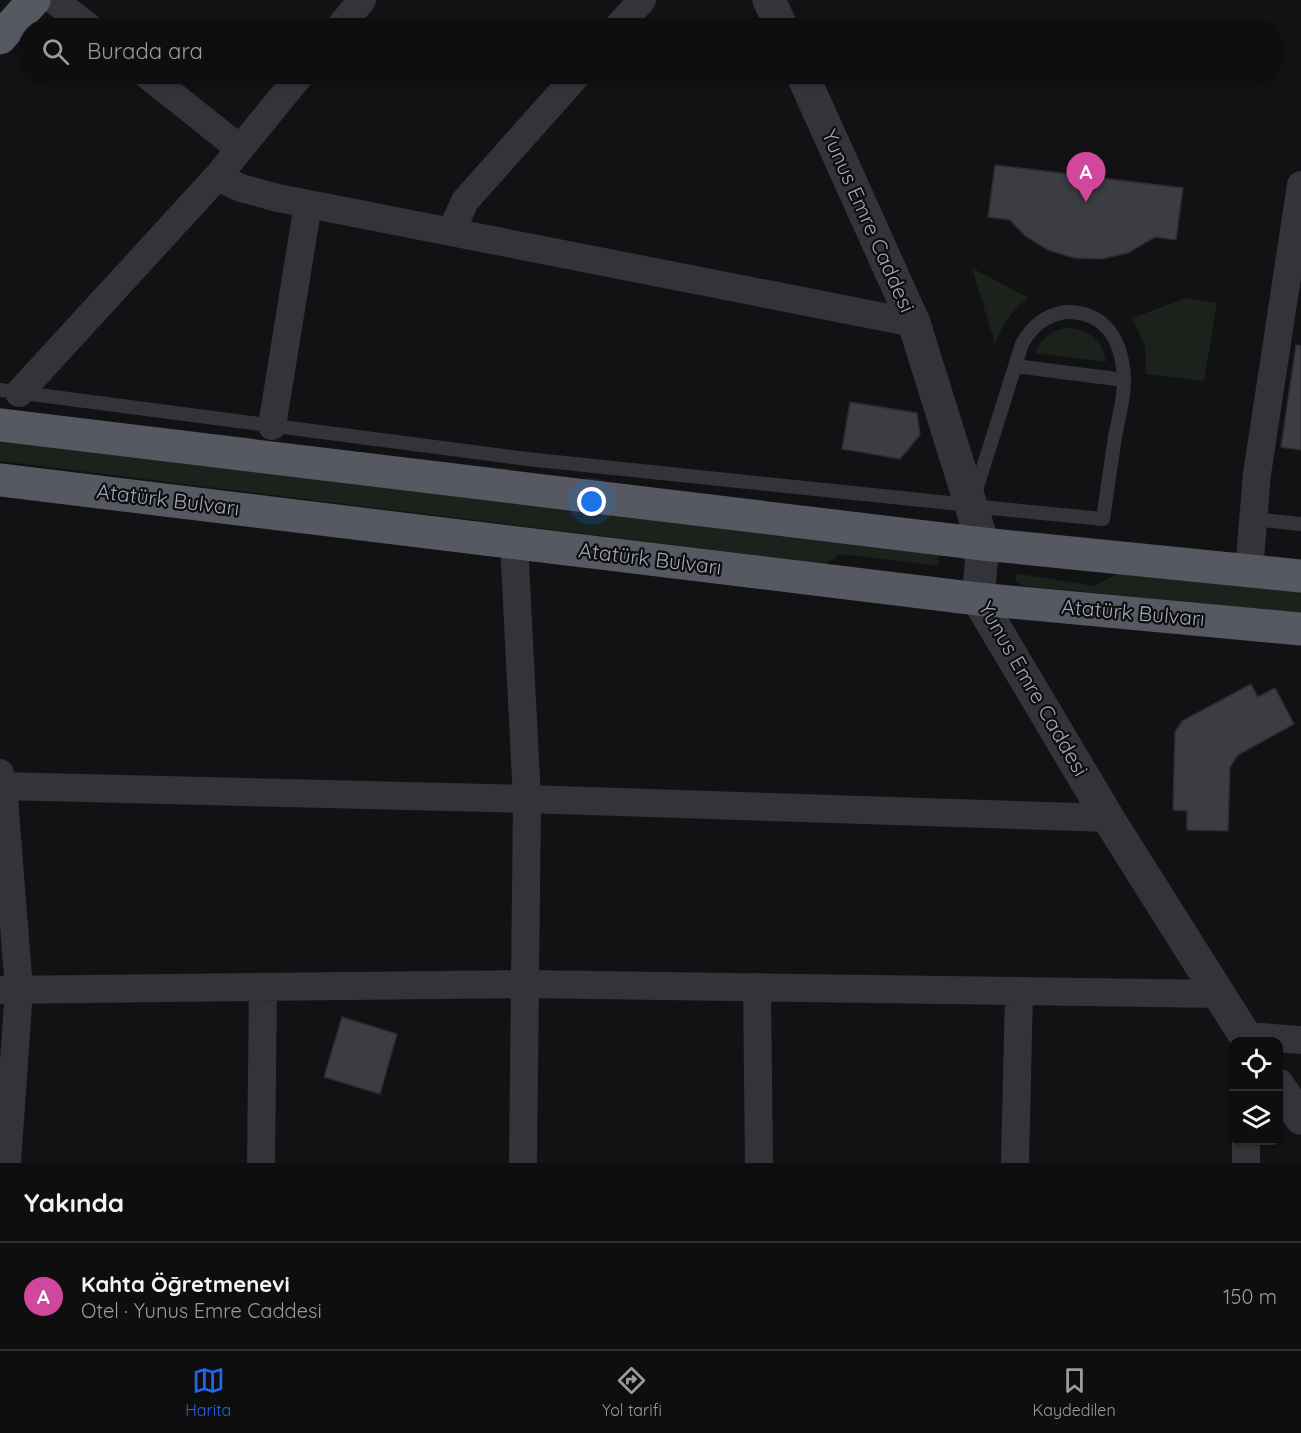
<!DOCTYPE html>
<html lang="tr">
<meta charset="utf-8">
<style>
:root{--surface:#0e0e0f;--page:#1c1c1d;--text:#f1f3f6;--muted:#9b9c9e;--line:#2e2e2f;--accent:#2563eb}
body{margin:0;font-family:Quicksand,sans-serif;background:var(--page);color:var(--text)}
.controls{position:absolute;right:18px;bottom:18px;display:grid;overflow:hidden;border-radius:12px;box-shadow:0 2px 4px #0004}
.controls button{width:54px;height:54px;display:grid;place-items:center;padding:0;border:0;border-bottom:2px solid var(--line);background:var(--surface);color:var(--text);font:30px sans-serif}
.you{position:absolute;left:592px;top:502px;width:21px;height:21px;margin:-15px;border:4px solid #fff;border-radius:50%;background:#1a73e8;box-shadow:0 0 0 9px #1a73e833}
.badge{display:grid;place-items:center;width:39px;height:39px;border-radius:50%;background:var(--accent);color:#fff;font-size:20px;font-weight:700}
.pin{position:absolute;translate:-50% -50px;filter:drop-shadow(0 2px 3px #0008)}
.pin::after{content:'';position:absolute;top:32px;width:21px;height:18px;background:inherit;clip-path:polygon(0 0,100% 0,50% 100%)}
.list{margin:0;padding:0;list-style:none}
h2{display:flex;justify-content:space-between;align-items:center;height:78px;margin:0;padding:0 24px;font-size:26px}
h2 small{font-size:20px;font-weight:400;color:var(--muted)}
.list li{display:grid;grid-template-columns:39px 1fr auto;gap:18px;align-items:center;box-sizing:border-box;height:108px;padding:0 24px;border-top:2px solid var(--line)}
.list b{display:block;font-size:22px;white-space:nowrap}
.list p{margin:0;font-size:20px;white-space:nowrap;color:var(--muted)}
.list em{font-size:20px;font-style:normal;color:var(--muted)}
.icon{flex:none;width:33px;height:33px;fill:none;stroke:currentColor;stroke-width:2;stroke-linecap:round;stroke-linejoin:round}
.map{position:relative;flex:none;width:1301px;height:1163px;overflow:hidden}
.search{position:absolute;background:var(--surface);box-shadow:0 2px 4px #0004;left:18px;right:18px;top:18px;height:66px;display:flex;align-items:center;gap:15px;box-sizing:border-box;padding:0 21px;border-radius:33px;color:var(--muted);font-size:22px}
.sheet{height:186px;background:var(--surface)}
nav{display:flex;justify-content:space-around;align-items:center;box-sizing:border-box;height:84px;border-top:2px solid var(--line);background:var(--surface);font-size:16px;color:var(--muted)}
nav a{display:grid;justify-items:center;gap:3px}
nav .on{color:var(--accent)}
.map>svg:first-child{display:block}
.green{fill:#1a221b}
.building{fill:#3c3d42;stroke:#2c2c30;stroke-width:1.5}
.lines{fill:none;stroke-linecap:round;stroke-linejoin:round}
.service{stroke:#333439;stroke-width:14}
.minor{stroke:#333439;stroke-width:28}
.tertiary{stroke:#333439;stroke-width:33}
.trunk{stroke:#565862;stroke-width:33}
.labels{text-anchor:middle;stroke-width:4.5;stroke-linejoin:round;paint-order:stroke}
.street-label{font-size:21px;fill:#a2a8b6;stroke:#0d0d0f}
</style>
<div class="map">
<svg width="1301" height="1163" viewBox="0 0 1301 1163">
<rect width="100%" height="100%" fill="#121214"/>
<path class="green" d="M972,268L1029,298C1012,309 1002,325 995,344Z
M1187,298L1217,303L1204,381L1146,374L1145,346L1132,318Z
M1066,328C1087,328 1103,340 1106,362L1035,353C1041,338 1051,331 1066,328Z
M0,440L939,555L938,566L840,554L826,564L0,461Z
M1019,574L1095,586L1116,574L1301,590V613L1025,586L1016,582L1015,576Z"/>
<path class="building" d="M995,165L1183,188L1176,240L1155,237L1128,253L1101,259L1074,258L1048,250L1025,236L1010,220L988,217Z
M1296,345L1301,346V450L1281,447Z
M850,402L917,413L920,435L900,459L842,449Z
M1251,684L1258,697L1275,688L1294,724L1238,755L1230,767L1228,831L1187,830V811L1173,810L1175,732L1182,721Z
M342,1017L397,1034L380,1094L324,1077Z"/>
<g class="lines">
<path class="service" d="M1065,312C1106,311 1122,341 1124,378C1125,397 1118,419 1115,437C1111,465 1107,492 1103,519L971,506L1022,344C1032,326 1044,316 1065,312Z
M1015,366L1124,380
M0,390L527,459L969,505
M1252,519L1301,524"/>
<path class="minor" d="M54,0L90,28
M339,28L362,0
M617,28L642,0
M146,74L239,148
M217,177L241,188L278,198L914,323
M451,232L465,201L578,74
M19,393L217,177L301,74
M272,426L308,204
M514,543L527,799L523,1163
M1249,570L1257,474L1301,185
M0,773L3,785L19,990L7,1163
M0,786L527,799L1108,818
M757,987L759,1163
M0,990L525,984L1219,994
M1246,1042V1036L1301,1040
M1246,1140V1163
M261,1163L263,987
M1015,1163L1019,991"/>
<path class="tertiary" d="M769,0L782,28
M802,74L914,323L983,544L978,599L1108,818L1249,1042
M1278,1085L1301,1118"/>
<path class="trunk" d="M0,38L34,0
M0,425L983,544L1301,576
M0,480L978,599L1301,629"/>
</g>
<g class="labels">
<g class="street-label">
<text transform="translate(868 221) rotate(66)" y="7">Yunus Emre Caddesi</text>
<text transform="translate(168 500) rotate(7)" y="7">Atatürk Bulvarı</text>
<text transform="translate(650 559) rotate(7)" y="7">Atatürk Bulvarı</text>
<text transform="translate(1133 613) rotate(5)" y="7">Atatürk Bulvarı</text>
<text transform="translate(1033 689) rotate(60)" y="7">Yunus Emre Caddesi</text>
</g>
</g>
</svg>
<div class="controls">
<button><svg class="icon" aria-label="locate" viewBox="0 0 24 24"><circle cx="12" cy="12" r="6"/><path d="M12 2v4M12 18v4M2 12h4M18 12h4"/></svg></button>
<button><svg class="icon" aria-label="layers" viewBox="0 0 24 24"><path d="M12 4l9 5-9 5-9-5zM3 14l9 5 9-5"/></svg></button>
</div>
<div class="you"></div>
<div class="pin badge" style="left:1086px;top:202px;background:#d1479c">A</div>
<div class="search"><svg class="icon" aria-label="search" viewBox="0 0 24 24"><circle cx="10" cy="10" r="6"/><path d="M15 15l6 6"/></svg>Burada ara</div>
</div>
<section class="sheet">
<h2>Yakında<small></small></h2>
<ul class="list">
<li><span class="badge" style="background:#d1479c">A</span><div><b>Kahta Öğretmenevi</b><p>Otel · Yunus Emre Caddesi</p></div><em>150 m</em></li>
</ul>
</section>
<nav>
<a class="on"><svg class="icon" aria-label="map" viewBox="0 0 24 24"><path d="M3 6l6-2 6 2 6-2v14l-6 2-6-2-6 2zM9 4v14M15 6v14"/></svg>Harita</a>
<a><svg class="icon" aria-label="directions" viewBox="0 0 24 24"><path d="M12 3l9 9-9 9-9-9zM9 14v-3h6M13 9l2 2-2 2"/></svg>Yol tarifi</a>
<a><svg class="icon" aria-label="saved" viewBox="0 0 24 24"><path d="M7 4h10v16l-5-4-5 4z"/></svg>Kaydedilen</a>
</nav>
